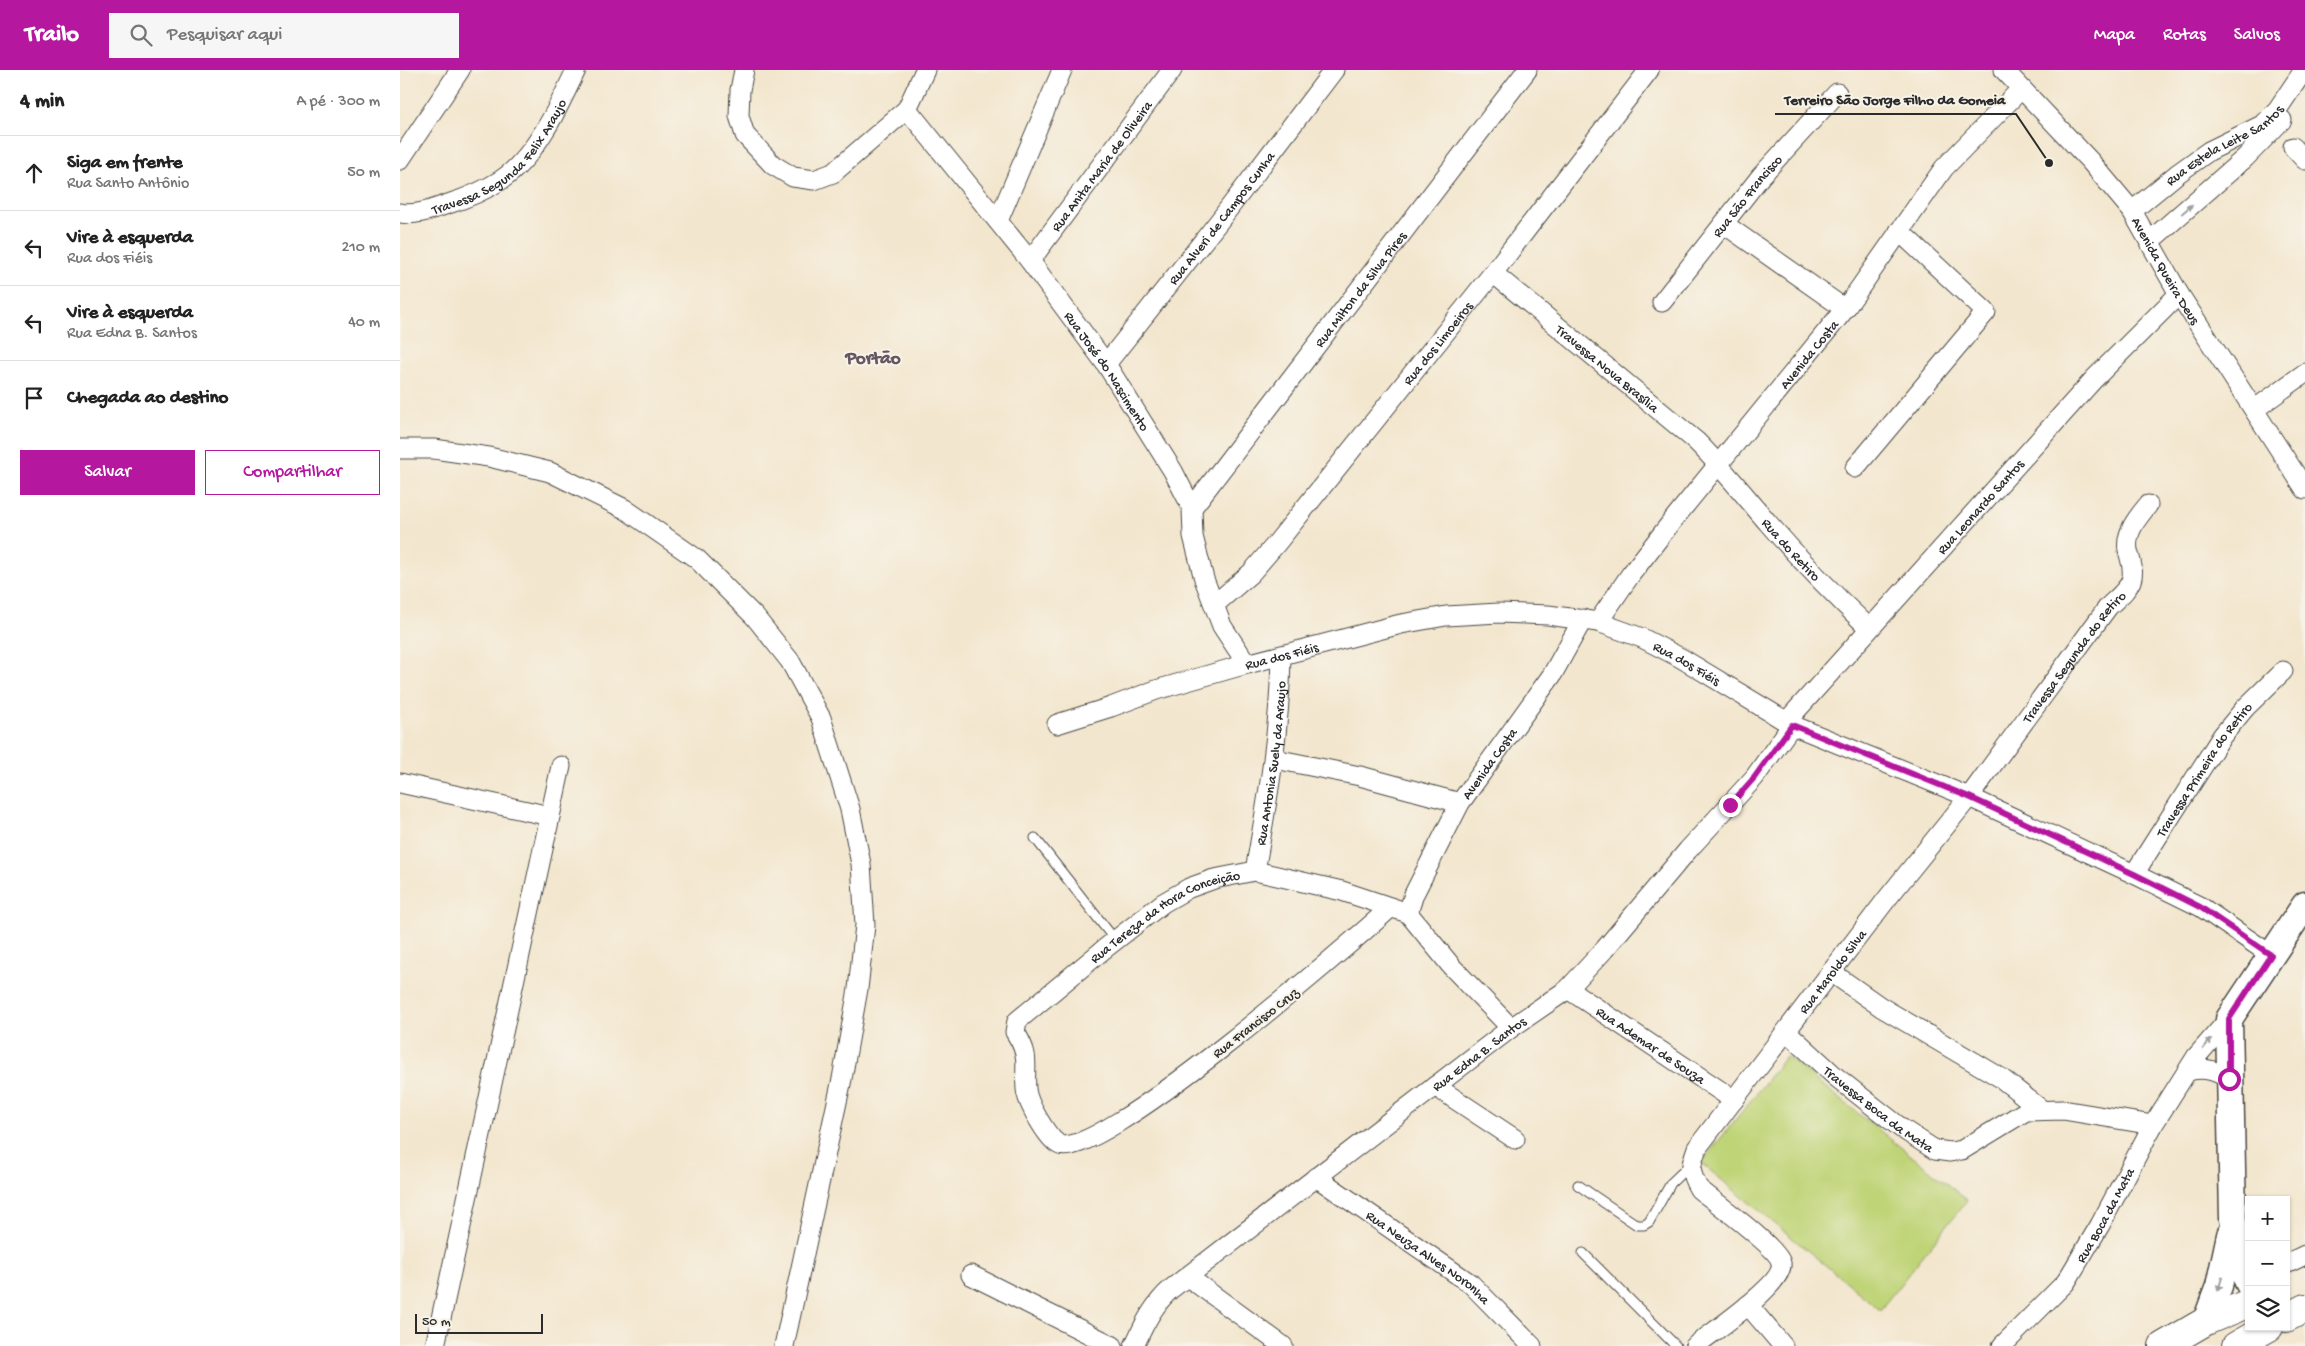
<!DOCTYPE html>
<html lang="pt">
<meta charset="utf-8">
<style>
:root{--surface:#fff;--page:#f6f6f6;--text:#222;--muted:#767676;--line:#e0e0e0;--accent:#b5179e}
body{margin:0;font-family:"Gochi Hand",sans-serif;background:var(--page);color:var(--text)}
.controls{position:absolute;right:15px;bottom:15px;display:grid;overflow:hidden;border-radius:0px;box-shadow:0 1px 4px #0004}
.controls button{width:45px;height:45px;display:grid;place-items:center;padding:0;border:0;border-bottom:1px solid var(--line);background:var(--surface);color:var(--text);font:25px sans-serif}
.scale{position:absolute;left:15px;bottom:12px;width:128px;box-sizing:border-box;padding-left:5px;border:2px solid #2b2b2b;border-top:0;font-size:14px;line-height:18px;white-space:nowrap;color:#2b2b2b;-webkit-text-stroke:4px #f7f3e8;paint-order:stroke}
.stop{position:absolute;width:15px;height:15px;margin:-11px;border:4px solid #b5179e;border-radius:50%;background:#fff}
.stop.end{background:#b5179e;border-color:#fff;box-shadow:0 1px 5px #0008}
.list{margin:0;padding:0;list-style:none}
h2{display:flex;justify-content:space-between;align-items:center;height:65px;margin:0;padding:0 20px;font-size:21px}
h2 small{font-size:16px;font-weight:400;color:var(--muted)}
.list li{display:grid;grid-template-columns:32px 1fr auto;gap:15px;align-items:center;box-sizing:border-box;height:75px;padding:0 20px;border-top:1px solid var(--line)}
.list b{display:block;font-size:19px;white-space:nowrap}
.list p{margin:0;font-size:16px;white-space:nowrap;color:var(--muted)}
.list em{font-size:16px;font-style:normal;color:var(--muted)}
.actions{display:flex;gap:10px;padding:15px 20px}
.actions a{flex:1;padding:11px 0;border:1px solid var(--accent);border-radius:0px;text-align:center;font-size:18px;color:var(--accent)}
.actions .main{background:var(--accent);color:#fff}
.icon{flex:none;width:28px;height:28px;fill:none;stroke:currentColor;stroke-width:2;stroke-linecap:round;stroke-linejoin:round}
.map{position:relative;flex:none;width:1905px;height:1276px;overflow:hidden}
header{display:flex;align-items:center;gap:30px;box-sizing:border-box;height:70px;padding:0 25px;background:var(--accent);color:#fff}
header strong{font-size:24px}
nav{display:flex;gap:28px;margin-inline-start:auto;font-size:18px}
.search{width:350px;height:45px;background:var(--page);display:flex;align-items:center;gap:12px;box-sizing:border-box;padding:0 18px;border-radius:0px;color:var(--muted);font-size:19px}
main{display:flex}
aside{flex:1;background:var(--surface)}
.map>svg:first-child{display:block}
.green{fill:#bfd477;stroke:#758051}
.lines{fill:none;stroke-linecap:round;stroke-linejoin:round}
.lane-casing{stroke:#494743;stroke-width:11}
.street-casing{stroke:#494743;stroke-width:21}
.secondary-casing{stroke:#494743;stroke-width:29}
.highway-casing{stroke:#494743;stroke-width:30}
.lane{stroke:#fff;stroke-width:9}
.street{stroke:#fff;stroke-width:19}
.secondary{stroke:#fff;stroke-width:26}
.highway{stroke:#fff;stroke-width:28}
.oneway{fill:#a0a0a0}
.route{stroke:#b5179e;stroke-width:6}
.labels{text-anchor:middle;stroke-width:4;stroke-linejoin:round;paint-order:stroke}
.street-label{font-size:14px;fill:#2b2b2b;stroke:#f7f3e8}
.district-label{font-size:19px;font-weight:bold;fill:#675761;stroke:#f7f3e8}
.leader{fill:none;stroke:#2b2b2b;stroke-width:2}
.callout-dot{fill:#2b2b2b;stroke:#f7f3e8;stroke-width:2}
.callout-label{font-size:15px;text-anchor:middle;font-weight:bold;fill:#2b2b2b;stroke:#f7f3e8;stroke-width:4;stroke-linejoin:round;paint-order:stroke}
</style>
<header>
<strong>Trailo</strong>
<div class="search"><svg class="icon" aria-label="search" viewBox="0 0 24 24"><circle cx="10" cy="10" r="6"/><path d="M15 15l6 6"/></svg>Pesquisar aqui</div>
<nav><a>Mapa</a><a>Rotas</a><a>Salvos</a></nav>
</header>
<main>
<aside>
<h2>4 min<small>A pé · 300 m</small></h2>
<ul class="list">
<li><svg class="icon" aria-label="ahead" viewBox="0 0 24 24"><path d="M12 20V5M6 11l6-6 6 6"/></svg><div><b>Siga em frente</b><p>Rua Santo Antônio</p></div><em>50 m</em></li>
<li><svg class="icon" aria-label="left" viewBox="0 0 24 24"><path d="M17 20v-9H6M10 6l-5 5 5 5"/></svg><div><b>Vire à esquerda</b><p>Rua dos Fiéis</p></div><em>210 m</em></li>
<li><svg class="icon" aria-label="left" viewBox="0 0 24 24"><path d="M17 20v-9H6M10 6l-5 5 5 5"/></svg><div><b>Vire à esquerda</b><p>Rua Edna B. Santos</p></div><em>40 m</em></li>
<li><svg class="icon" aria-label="arrive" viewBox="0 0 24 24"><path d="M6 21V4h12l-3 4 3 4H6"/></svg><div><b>Chegada ao destino</b></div></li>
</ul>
<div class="actions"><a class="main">Salvar</a><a>Compartilhar</a></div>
</aside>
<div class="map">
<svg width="1905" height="1276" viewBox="0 0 1905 1276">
<rect width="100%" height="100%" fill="#f7f3e8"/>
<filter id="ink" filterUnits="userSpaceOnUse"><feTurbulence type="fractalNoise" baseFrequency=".02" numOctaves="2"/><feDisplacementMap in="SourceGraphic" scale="10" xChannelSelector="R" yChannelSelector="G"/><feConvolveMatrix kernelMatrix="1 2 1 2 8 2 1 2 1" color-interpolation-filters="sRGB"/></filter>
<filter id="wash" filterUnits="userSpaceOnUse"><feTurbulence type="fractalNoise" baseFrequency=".0096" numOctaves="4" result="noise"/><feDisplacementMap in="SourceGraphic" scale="20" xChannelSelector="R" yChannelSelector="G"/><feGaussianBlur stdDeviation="1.12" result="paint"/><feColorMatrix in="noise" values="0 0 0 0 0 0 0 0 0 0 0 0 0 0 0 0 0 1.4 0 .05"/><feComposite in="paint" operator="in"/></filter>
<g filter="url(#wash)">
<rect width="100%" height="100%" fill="#f3e6ce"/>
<path class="green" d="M1386,986L1567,1130L1480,1240L1301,1093Z"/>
</g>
<g filter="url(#ink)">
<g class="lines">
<g class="lane-casing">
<path id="lane" d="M635,768L715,870
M1178,1115L1237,1155H1244L1249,1152L1271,1113L1291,1094
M1183,1183L1276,1276"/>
</g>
<g class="street-casing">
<g id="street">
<path d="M344,0L340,20L339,46L345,65L373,95L393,107L414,110L433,103L507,39L525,0"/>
<path id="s1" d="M1604,0L1690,91L1732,141L1779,224L1905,419"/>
<path id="s2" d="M507,39L630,191L706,294L773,401L792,438L793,466L804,509L814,535L822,556L847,594"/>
<path d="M1893,77L1905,90"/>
<path d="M0,90L60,0"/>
<path id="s3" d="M1732,141L1777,104L1809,81L1862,55L1877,40L1904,0"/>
<path id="s4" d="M0,143C17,146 33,139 48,134C67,128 84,121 101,110C135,88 159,36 176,0"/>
<path d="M598,151L662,0"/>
<path d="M1324,154L1445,239"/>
<path d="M1750,171L1845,88L1882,50"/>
<path id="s5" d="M630,191L772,0"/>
<path id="s6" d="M1093,203L1296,371C1322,397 1345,426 1369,454C1401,491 1434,525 1469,558"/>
<path id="s7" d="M1262,232L1361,106L1437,23"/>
<path id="s8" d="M706,294L820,150L934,0"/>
<path d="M1855,339L1905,303"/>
<path d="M0,379H34L89,387L150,402L225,439L297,489L355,547L390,591L421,648L450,739L461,794L465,855L458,919L442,1009L384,1276"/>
<path d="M1455,398L1586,242L1499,161"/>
<path id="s9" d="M792,438L1127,0"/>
<path id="s10" d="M814,535L851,503L876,474L1093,203L1249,0"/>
<path id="s11" d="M1198,552L1231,504L1273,450L1445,239L1544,98L1621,19"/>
<path id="s12" d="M1386,652L1694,309L1779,224"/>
<path id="s13" d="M657,654L711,637L756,620L847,594L1001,554L1046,546L1099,543L1148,545L1198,552L1242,568L1281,588L1392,655L1569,727L1734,804L1801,837L1871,885"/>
<path d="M875,689L960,706L1060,733"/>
<path d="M0,713L150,746"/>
<path id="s14" d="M855,801C868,728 880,660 881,586"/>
<path id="s15" d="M1734,804L1822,666L1845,638L1883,601"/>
<path id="s16" d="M990,838C954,871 691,1098 658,1074C647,1067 627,1033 626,1019C624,993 631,987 615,962L617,951L703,880L763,833L789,818L814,809L855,801L942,821L1008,843"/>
<path id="s17" d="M1008,843L1014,824L1060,733L1152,605L1183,549"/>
<path d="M1008,843L1052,897L1111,958"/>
<path d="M1431,902L1481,937L1601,1008L1642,1040"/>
<path id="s18" d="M1168,919L1334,1030"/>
<path id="s19" d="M1387,962L1436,1007L1501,1058L1535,1080L1550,1082L1562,1080L1626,1041L1663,1040L1753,1055"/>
<path d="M1788,1001C1805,997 1815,1000 1829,1009"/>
<path d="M1035,1016L1115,1069"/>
<path id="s20" d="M916,1107L1071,1214L1132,1276"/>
<path d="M1886,1194L1905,1185"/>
<path d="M571,1205L713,1276"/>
<path d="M788,1207L883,1276"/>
<path d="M1348,1235L1383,1276"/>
<path d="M35,1276L161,696"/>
<path id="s21" d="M734,1276C744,1255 753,1235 771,1219L1111,958L1168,919L1204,880L1288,780L1354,708L1392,655"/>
<path id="s22" d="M1295,1276C1312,1262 1385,1214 1381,1193C1379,1179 1314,1131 1299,1119C1289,1102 1290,1097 1297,1078L1486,830L1569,727L1708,537C1716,529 1727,521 1731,511C1735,500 1730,490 1728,480C1725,463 1737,448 1748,435"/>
<path id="s23" d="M1602,1276L1666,1212L1700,1155L1753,1055L1796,987L1829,949"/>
</g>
</g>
<g class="secondary-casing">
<path id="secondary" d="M1849,1214L1842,1199L1833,1149L1829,949L1905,835
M1806,1251L1819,1216L1830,1165"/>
</g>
<g class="highway-casing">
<path id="highway" d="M1886,1248L1905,1238
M1763,1276L1806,1251L1849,1233
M1836,1276L1869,1257"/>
</g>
<use href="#lane" class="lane"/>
<use href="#street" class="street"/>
<use href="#secondary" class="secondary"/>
<use href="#highway" class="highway"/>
</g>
<defs><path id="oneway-solid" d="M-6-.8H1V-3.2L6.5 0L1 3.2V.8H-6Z" transform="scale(1.25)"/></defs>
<g class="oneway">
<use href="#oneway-solid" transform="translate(1787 139) rotate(-41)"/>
<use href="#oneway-solid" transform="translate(1807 974) rotate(-50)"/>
<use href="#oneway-solid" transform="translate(1820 1214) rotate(107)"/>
</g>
</g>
<g class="lines" filter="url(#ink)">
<path class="route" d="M1330,735L1354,708L1392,655L1569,727L1734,804L1800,837L1871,885L1829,949V1009"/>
</g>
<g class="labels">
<g class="street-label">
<text dy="5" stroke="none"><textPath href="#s3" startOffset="114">Rua Estela Leite Santos</textPath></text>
<text dy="5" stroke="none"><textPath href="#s4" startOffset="121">Travessa Segunda Felix Araujo</textPath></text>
<text dy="5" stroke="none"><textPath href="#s5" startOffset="119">Rua Anita Maria de Oliveira</textPath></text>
<text dy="5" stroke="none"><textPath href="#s7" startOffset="136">Rua São Francisco</textPath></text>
<text dy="5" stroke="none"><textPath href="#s8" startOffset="186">Rua Alveri de Campos Cunha</textPath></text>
<text dy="5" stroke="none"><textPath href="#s1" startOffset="259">Avenida Queira Deus</textPath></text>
<text dy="5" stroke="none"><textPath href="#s9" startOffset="276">Rua Milton da Silva Pires</textPath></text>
<text dy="5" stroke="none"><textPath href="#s10" startOffset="345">Rua dos Limoeiros</textPath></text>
<text dy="5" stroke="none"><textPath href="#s11" startOffset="341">Avenida Costa</textPath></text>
<text dy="5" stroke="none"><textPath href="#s6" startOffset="149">Travessa Nova Brasília</textPath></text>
<text dy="5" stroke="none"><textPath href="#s2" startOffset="330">Rua José do Nascimento</textPath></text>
<text dy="5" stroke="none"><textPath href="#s12" startOffset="290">Rua Leonardo Santos</textPath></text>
<text dy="5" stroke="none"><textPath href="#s6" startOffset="408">Rua do Retiro</textPath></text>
<text dy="5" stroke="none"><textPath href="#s13" startOffset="235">Rua dos Fiéis</textPath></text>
<text dy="5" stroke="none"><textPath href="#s22" startOffset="896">Travessa Segunda do Retiro</textPath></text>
<text dy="5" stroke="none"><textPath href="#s13" startOffset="655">Rua dos Fiéis</textPath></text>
<text dy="5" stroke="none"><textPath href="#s17" startOffset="171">Avenida Costa</textPath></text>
<text dy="5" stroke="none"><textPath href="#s14" startOffset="109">Rua Antonia Suely da Araujo</textPath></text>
<text dy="5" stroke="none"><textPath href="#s15" startOffset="126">Travessa Primeira do Retiro</textPath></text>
<text dy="5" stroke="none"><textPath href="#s16" startOffset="731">Rua Tereza da Hora Conceição</textPath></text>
<text dy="5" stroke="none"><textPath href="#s22" startOffset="499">Rua Haroldo Silva</textPath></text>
<text transform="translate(855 952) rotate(-38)" y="5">Rua Francisco Cruz</text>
<text dy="5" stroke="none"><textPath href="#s18" startOffset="100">Rua Ademar de Souza</textPath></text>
<text dy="5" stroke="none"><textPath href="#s21" startOffset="456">Rua Edna B. Santos</textPath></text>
<text dy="5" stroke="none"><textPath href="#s19" startOffset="120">Travessa Boca da Mata</textPath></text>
<text dy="5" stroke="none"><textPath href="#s23" startOffset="168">Rua Boca da Mata</textPath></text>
<text dy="5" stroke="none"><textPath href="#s20" startOffset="138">Rua Neuza Alves Noronha</textPath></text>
</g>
<g class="district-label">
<text x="473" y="293">Portão</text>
</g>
</g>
<path class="leader" d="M1649 93L1616 44H1375"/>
<circle class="callout-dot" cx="1649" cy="93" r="5"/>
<g class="callout-label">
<text x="1495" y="34">Terreiro São Jorge Filho da Gomeia</text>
</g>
</svg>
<div class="controls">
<button>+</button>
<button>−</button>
<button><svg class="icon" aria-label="layers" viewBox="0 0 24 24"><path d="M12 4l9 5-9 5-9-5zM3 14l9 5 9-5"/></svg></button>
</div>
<div class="scale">50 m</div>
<div class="stop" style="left:1829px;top:1009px"></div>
<div class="stop end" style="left:1330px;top:735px"></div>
</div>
</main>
